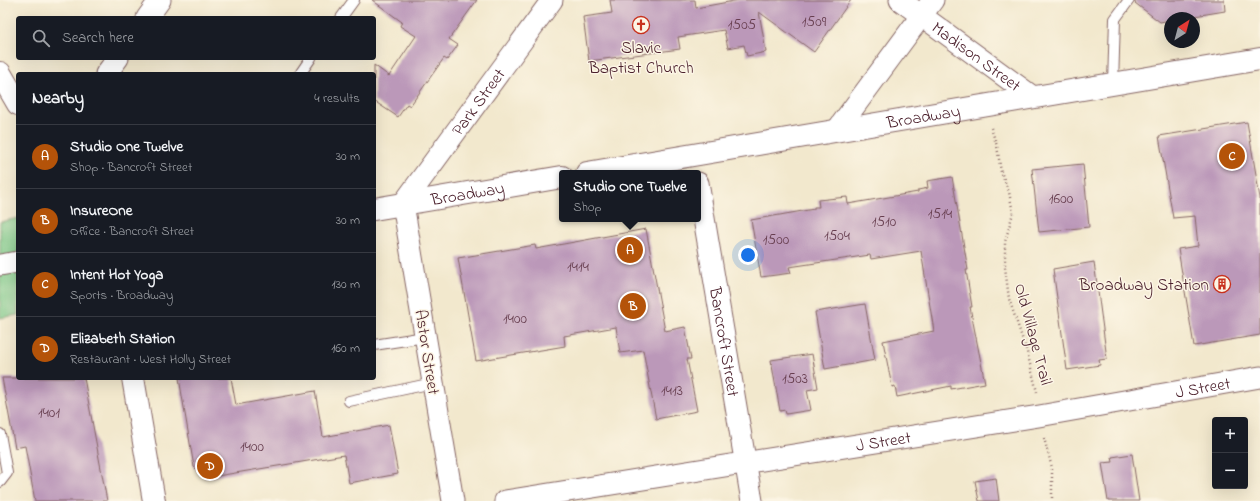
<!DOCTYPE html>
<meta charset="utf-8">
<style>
:root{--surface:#171b24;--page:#242831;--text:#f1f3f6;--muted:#9ea1a6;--line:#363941;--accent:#b45309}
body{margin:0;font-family:"Indie Flower",sans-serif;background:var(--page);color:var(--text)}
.controls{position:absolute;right:12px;bottom:12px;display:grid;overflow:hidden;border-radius:4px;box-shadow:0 4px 16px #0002}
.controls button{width:36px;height:36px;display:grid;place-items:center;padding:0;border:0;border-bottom:1px solid var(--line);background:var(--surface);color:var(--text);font:20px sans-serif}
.compass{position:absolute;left:1164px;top:12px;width:36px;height:36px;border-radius:50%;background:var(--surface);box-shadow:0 4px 16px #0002;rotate:36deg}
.you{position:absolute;left:748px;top:255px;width:14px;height:14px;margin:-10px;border:3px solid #fff;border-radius:50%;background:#1a73e8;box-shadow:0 0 0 6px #1a73e833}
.badge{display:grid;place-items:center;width:26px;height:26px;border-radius:50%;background:var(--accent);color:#fff;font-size:13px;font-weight:700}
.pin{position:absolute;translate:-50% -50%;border:2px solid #fff;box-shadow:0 1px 4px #0006}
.popup{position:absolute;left:559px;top:170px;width:142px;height:52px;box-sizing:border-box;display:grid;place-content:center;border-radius:4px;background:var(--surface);filter:drop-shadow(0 1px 3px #0005);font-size:13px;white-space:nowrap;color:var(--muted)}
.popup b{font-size:15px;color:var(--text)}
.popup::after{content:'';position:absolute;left:50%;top:100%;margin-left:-8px;border:8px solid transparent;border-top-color:var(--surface)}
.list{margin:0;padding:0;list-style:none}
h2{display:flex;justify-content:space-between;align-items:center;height:52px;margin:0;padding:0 16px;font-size:17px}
h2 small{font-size:13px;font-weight:400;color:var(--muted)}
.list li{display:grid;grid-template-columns:26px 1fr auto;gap:12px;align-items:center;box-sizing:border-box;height:64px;padding:0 16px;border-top:1px solid var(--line)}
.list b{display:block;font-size:15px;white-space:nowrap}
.list p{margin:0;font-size:13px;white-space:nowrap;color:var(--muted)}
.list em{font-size:13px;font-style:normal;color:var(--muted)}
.icon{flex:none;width:22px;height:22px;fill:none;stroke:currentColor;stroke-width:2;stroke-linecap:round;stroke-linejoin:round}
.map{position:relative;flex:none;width:1260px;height:501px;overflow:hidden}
.search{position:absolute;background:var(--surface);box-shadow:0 4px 16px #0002;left:16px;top:16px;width:360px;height:44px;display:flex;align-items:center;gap:10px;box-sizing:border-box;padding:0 14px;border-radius:4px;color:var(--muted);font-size:15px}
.panel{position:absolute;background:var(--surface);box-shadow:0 4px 16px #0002;left:16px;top:72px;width:360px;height:308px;border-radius:4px}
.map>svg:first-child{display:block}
.green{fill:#7ac786;stroke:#627358}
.building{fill:#bb98b9}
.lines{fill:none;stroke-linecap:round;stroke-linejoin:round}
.service-casing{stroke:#856564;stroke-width:12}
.minor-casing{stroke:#856564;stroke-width:23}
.tertiary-casing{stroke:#856564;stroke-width:24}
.secondary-casing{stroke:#856564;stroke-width:24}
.path{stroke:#856564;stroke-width:2.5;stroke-dasharray:1 3;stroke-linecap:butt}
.service{stroke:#fff;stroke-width:10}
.minor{stroke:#fff;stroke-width:21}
.tertiary{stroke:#fff;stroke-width:22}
.secondary{stroke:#fff;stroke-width:22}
.labels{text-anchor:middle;stroke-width:3;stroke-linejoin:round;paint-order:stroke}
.number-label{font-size:15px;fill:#663d4e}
.poi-label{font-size:17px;fill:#4a1f2b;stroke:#fcf5e5}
.street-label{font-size:17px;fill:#4a1f2b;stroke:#fcf5e5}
</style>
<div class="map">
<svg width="1260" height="501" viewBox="0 0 1260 501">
<rect width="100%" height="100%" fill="#fcf5e5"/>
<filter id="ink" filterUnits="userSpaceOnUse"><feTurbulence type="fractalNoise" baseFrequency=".025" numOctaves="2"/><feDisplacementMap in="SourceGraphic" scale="8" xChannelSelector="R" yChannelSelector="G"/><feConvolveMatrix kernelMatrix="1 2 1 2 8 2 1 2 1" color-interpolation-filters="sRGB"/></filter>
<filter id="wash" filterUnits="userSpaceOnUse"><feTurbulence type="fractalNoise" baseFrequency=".012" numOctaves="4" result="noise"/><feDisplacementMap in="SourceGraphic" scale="16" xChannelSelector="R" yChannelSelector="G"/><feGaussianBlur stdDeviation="0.9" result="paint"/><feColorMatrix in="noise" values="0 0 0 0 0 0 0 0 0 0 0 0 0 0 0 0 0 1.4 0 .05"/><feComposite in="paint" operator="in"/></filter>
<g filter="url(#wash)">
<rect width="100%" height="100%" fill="#f2e8cd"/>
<path class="green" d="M18,218V315L0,318V222Z"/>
<g id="blocks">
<path class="building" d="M372,0H477L449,39L458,45L447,60L444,58L410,106L407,104L398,117L374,101V65L389,76L416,36L400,26L402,22Z
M610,0H695L696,8L739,0H851L814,52L759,12L766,52L747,56L744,45L728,48L724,30L678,37L680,49L589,61L583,17L612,13Z
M1135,0H1224L1225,11L1182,18H1170V20L1160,22L1135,3Z
M1247,122L1260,198V335L1194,346L1178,249L1198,246L1195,216L1173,218L1159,136Z
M1083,164L1089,227L1039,232L1032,169Z
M952,177L968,270H966L972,307H970L985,383L951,389V386L897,397L895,386L892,387L883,341L934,331L921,251L871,259L870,255L789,267L791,273L761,277L751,220L814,209V207H819L818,200L847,197L848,204L918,192V190L928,188L927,181Z
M646,229L665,331L685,327L691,359H687L697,411L656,419L643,350L620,353L616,327L564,336L565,346L476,361L458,258L535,245L536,249Z
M1094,262L1107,359L1099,360L1100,365L1067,370L1053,269Z
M865,304L875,360L825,369L815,312Z
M812,354L818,388L807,390L811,410L786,414L785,410L780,411L771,360Z
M2,378H84L107,501H35L25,446L15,448Z
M179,378H231L236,405L315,391L323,437L389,425L398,474L349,483L344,455L205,478L194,467Z
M1132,454L1139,501H1108L1102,463L1113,462L1112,457Z
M996,478L999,501H979L975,481Z"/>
</g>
</g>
<g filter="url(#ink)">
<use href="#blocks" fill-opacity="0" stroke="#856564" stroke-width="1"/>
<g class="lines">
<g class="service-casing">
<path id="service" d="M341,18L354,0
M300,74L311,58
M1113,84L1115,19L1129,0
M374,345L425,337
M349,401L433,383
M0,434L7,473L0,482"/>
</g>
<g class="minor-casing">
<g id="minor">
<path id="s1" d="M900,0L1033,97"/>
<path d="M147,18L160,0"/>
<path d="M106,74L118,58"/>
<path d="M837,130L933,0"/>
<path id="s2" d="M698,183L752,501"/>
<path d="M0,265L18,262"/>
<path id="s3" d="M453,501L403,204L552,0"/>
<path id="s4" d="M505,501L1039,416L1260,377"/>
</g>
</g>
<g class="tertiary-casing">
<g id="tertiary">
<path id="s5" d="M587,173L1260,59"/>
<path id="s6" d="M374,209L562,177"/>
</g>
</g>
<g class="secondary-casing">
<path id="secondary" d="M0,73L18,104
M133,378L154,501"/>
</g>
<path class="path" d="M991,128L997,146L1001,172L1009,192L1013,213L1005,242V267L1009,299L1027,352L1037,392
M1044,438L1052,468V501"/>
<use href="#service" class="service"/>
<use href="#minor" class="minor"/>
<use href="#tertiary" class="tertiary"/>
<use href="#secondary" class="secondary"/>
</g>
</g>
<defs>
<g id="church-ring" transform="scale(0.9)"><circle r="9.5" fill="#fcf5e5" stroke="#c8321e" stroke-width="1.5"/><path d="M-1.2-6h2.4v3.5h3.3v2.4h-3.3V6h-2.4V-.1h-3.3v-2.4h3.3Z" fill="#c8321e"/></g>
<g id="building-ring" transform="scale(0.9)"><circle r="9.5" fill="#fcf5e5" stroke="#c8321e" stroke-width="1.5"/><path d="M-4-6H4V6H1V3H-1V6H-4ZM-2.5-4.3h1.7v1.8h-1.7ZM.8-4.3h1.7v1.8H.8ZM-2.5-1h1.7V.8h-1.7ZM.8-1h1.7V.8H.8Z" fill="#c8321e"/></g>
</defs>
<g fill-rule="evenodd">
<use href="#church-ring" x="641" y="25"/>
<use href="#building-ring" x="1222" y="284"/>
</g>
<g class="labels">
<g class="number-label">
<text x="814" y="26">1509</text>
<text x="742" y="29">1505</text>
<text x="1061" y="203">1600</text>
<text x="940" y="218">1514</text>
<text x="884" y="226">1510</text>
<text x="837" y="240">1504</text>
<text x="776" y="244">1500</text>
<text x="578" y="271">1414</text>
<text x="515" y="323">1400</text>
<text x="795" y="383">1503</text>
<text x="672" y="395">1413</text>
<text x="49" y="417">1401</text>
<text x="252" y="451">1400</text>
</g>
<g class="poi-label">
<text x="641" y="53">Slavic<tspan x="641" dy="20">Baptist Church</tspan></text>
<text x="1209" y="290" text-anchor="end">Broadway Station</text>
</g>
<g class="street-label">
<text dy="6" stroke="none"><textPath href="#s1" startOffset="95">Madison Street</textPath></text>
<text dy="6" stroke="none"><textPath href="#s3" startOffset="428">Park Street</textPath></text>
<text dy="6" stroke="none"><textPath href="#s5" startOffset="341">Broadway</textPath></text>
<text dy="6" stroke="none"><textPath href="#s6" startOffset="95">Broadway</textPath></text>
<text transform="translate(1034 334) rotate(75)" y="6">Old Village Trail</text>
<text dy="6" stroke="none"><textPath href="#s2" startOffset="161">Bancroft Street</textPath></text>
<text transform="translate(428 352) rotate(81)" y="6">Astor Street</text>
<text dy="6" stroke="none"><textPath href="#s4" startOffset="707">J Street</textPath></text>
<text dy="6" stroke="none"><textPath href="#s4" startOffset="383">J Street</textPath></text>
</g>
</g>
</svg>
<div class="controls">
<button>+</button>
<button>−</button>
</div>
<svg class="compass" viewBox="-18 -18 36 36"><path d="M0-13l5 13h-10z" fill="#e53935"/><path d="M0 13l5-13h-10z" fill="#9ea1a6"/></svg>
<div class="you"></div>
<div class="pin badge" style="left:630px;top:250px">A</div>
<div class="popup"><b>Studio One Twelve</b>Shop</div>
<div class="pin badge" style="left:633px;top:306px">B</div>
<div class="pin badge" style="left:1232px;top:156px">C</div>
<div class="pin badge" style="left:210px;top:466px">D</div>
<div class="search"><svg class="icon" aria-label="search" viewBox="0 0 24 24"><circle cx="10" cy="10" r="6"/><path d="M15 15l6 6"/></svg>Search here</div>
<section class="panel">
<h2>Nearby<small>4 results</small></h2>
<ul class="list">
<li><span class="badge">A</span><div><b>Studio One Twelve</b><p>Shop · Bancroft Street</p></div><em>30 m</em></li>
<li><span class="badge">B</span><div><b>InsureOne</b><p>Office · Bancroft Street</p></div><em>30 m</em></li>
<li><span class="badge">C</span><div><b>Intent Hot Yoga</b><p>Sports · Broadway</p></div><em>130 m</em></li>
<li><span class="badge">D</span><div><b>Elizabeth Station</b><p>Restaurant · West Holly Street</p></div><em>160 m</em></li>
</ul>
</section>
</div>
